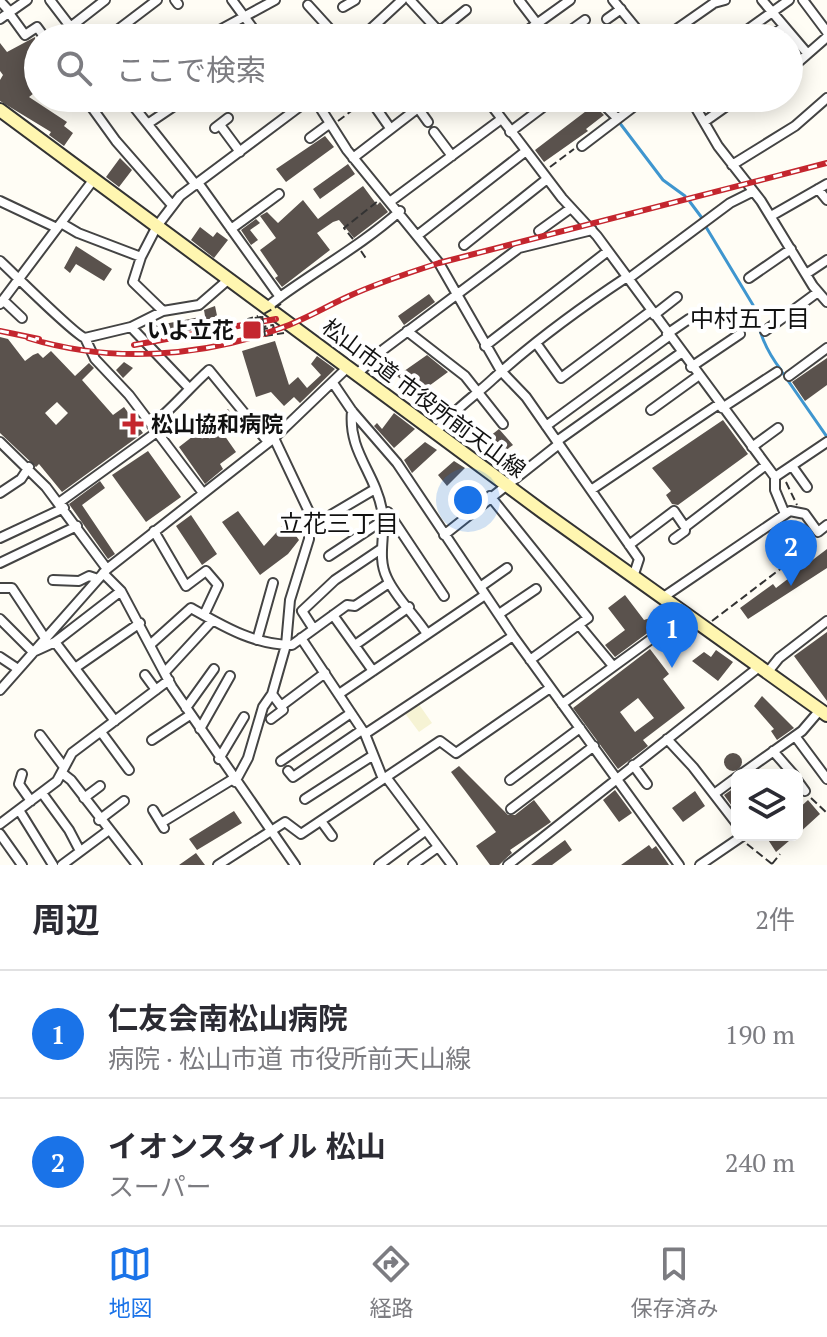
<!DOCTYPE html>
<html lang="ja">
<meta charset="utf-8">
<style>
:root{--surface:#fff;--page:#f7f7f7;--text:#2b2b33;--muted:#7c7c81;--line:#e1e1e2;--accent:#1a73e8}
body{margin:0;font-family:"PT Serif","Noto Sans JP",serif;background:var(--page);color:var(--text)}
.controls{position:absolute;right:24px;bottom:24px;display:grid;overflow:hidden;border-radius:12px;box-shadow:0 4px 20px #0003}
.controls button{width:72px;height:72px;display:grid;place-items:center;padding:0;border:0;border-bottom:2px solid var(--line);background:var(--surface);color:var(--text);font:40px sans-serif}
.you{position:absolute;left:468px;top:500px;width:28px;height:28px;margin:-20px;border:6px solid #fff;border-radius:50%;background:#1a73e8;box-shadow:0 0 0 12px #1a73e833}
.badge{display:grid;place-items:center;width:52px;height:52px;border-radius:50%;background:var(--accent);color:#fff;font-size:26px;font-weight:700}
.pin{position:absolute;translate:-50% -66px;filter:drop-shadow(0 2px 4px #0008)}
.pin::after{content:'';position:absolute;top:42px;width:28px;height:24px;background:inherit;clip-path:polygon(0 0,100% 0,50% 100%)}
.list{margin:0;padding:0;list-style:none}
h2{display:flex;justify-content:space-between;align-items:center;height:104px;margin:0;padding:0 32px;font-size:34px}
h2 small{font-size:26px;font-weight:400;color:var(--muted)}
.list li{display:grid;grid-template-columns:52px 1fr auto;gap:24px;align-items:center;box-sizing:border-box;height:128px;padding:0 32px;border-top:2px solid var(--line)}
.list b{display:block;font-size:30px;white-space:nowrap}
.list p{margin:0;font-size:26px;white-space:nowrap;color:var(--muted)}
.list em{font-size:26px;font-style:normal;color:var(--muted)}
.icon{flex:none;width:44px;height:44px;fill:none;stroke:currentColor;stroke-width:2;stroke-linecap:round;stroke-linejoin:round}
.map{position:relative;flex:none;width:827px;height:865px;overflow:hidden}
.search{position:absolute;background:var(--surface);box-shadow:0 4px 20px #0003;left:24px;right:24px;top:24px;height:88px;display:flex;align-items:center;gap:20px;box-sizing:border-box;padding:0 28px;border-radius:44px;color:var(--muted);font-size:30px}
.sheet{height:360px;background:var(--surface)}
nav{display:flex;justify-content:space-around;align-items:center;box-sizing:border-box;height:112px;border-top:2px solid var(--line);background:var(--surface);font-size:22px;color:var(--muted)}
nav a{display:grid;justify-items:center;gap:4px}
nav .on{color:var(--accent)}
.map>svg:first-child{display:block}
.farmland{fill:#f6f3d4}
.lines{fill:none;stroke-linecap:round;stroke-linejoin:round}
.stream{stroke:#3f96cf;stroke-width:3}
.building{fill:#5a524d;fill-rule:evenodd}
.street-casing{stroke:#444;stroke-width:12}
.secondary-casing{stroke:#333;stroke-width:16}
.path{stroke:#333;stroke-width:2;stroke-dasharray:8 4;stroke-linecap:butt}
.street{stroke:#fff;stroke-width:8}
.secondary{stroke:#fff6b0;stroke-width:12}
.rail-casing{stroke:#c4262e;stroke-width:6}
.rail{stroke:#fff;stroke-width:3;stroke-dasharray:9;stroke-linecap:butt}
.path-bridge{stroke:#333;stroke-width:2;stroke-dasharray:8 4;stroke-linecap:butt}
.poi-dot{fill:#c4262e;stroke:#fff;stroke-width:3}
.labels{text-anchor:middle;stroke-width:8;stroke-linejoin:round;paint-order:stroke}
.poi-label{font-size:22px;font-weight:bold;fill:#111;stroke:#fff;text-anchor:end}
.street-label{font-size:22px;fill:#111;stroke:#fff}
.neighbourhood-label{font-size:24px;fill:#111;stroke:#fff}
</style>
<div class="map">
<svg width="827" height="865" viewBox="0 0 827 865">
<rect width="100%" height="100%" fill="#fffdf5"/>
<path class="farmland" d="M418,703L432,723L419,732L404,712Z"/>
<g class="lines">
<path class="stream" d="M619,122L663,180L685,196
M690,202L702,218
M706,227L753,305
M754,307C759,332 765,349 781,370
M782,372L827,437"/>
</g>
<path class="building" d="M242,26L251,38H220L224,36Z
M35,37L38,90L29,97L67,122L64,126L73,133L64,146L49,135L51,132L0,101V80L3,75L0,71V43L7,52Z
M594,105L604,115L586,129L588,131L544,162L535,150Z
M325,136L334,147L286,182L276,169Z
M120,158L132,170L119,187L106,177Z
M348,164L355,174L320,199L313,189Z
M363,186L377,205L380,202L388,212L354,238L339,220L333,222L317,233L330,250L282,287L275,278L278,276L260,250L276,238L260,216L267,212L278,223L303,200L318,219Z
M256,219L260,223L250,230L258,240L251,245L241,230Z
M200,227L213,237L217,232L228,240L214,258L191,240Z
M76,246L112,269L104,281L76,264L70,273L64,268Z
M429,294L435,302L404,325L398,316Z
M215,306L219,325L156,337L154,326L205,316L204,310Z
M0,337L8,339L25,361L33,355L38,353L43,358L51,351L75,376L89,363L94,368L82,380L113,415L124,407L143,433L62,492L39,464L36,467L0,433ZM57,402L68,413L56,425L45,413Z
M275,341L289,385L298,377L307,388L321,375L311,364L317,356L335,369L300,403L294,397L284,406L271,392L256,397L242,351Z
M427,355L448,372L418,394L397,376Z
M827,358V385L805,401L792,382Z
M124,362L133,368L123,378L116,370Z
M228,409L237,421L222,432L236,452L220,464L223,469L205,484L179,447Z
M394,413L415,429L394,448L374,426L377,423L382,429Z
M723,420L748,454L678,505L672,504L666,495L671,491L652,468Z
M499,429L513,445L492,460L480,444Z
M425,442L437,450L412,473L404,460Z
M148,451L181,497L146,522L112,475Z
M454,461L465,468L447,486L438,475Z
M100,481L105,488L82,505L115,554L108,559L69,504Z
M238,511L264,546L286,522L299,540L288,554L260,575L222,522Z
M191,515L217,554L202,565L176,526Z
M827,549V568L748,619L740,608L773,584L776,588Z
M625,595L644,620L650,618L661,623L615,657L605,645L625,630L608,608Z
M827,632V701L794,656Z
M650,649L669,674L663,679L685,708L643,740L648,746L618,769L573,708ZM638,698L654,718L635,732L620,712Z
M716,650L733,662L718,681L692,661L704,652L711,657Z
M762,696L794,728L777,740L771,731L774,729L754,706Z
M724 762a9 9 0 1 1 18 0a9 9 0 1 1-18 0Z
M459,766L508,815H515L534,800L551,822L510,850L512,853L499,865H490L476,846L496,832L451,772Z
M737,786V813L724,795Z
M615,790L632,813L619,822L603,800Z
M695,791L705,806L683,822L672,808Z
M808,800L820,814L797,835V810Z
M234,811L242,823L197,850L189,839Z
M765,835H796L776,852Z
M565,840L572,850L552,865H531Z
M649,845L652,849L656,846L669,865H621Z
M196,853L205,865H179Z"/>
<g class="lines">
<g class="street-casing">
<path id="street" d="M50,0L79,38
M175,0L178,4
M232,0L260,38
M410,0L445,38
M519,0L548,38
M613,0L644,38
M762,0L807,53
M803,0L827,32
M0,1L10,12
M308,5L338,38
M343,7L355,0
M9,13L25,35L37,27L45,38
M0,19L27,0
M607,19L621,9
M440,31L466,10
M772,36L784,26
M50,38L64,32L105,0
M107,38L157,0
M139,38L148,31
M205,38L275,0
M361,38L402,0
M517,38L570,0
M560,38L585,20
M664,38L714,3L725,0
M701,38L711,31
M736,38L789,0
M795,65L827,37
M85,98L116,141L172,205
M127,98L196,185
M314,98L347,150L439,263L501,371L526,397L639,559L634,574
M369,98L390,128
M486,98L562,198L597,236L775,477V490L785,514
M597,98L617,118
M690,98L718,146L761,201L813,286L827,302
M418,108L428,122
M704,122L738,98
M149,123L186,98
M220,125L240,152
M215,128L228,118
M434,132L452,156
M510,132L555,98
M310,138L329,124
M582,146L645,98
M353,158L431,98
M732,165L795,126L827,98
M199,184L280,297L267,307
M818,189L827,200
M0,201L57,228
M391,201L500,120
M771,216L827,184
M61,223L78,233L141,257
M231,229L279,194
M539,231L571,208
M418,235L526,151
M464,245L547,179
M0,261C13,273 76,336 85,338L131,327L163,311L199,305L229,279
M806,274L827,260
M749,278L791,249
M628,279L730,203L752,192
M280,297C320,268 363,244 400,211
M3,300L22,318
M0,304L94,179
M163,311L133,282L141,257L157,226L180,196L311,98
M654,315L677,297
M131,327L189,388
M407,331L465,376L503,424
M765,331L818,292
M667,334L689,319
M85,338L95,359L129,395L203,493
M536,343L561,378L651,311
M485,346L608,251
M691,367L740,334
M357,374L384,349L519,248L592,230
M789,376L827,348
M333,383L352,411L397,463L513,636L679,865
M722,408L777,372
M651,410L698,376
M352,411C348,452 375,472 382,510C387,532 376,556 387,578C396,598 415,615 427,634
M152,425C174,407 189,388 209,370L268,442
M546,426L669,336
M436,432C453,410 474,397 494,378C536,340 580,308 627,277
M557,441L681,353
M0,442L46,487L107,569
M752,447L778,428
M792,466L807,487
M775,477L827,442
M591,490L719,404
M0,493L21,479L29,467
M490,496L588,618L530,660
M60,502L157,432
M331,515L375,489
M383,515L388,512L444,596
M154,531L186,586L206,571L218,585L204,615
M444,535L559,444
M0,538L64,508
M674,539L685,531V527
M629,545L674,511L685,527L766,465
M329,556L382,521
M0,563L77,526
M103,573L121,591L172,687L295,865
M53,580L79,581L89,576L98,579
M480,587L507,568
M0,588H12L45,638
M665,596L790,511L805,514L818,532L827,525
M499,614L536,589
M333,615L373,671
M0,619L33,652L55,642L121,591
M579,625L613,666
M313,628L302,611L335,580L381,549
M301,638L365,734L383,779
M257,640L273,583
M55,642L115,721
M151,644L191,608C223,626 254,645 292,645L347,605L355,606L389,583
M355,645L409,607
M0,657L18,669
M75,668L140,623
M165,672L212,621
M767,673L779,658L827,621
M145,675L156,690
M0,690L107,569L274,438L348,367
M272,694L281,706L325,673
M339,694L485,595
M562,704L687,613
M186,708L214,669
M271,719L283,710
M200,729L230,676
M101,732L129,770
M365,734L513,636
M40,735L64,767
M795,736L827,779
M667,739L693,767L737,824
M152,740L190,715
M773,751L794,775
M219,759L244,717
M281,761L351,713
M633,765L647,784
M288,771L293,777L362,730
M62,773L71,780L137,865
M22,774L19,784L31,801
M740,775L802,731L820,710
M386,777L452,865
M510,780L580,728
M797,780L805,791
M235,782L248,758L263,707L272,694L286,645L290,600L309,539L310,514L274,438
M42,793L69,830L80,851
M714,794L737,777
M84,798L100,786
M305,799L372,756
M511,809L594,746
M19,810L53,865
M153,810L164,828
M99,820L124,801
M321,821L332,836
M161,823L233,779
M0,824L57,781L72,753L169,680
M0,834L22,865
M62,865L109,830
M218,865L285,822L301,834L440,741L456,753L550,688
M379,865L425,831
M413,865L438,847
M508,865L759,667
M700,865L744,835"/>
</g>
<g class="secondary-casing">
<path id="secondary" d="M0,110L543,512L827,715"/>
</g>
<path class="path" d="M338,121L362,103
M550,167L574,149
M353,239L344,228L378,201
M361,251L367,260
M248,330L274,328L273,325L263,327L261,317L248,319L258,316
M265,336L284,333
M786,482L797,505
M712,621L817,541
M811,798L827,813
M747,844L772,864
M772,864L780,854"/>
<use href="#street" class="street"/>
<use href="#secondary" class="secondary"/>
<g class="rail-casing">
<path id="rail" d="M0,331L39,339
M28,338C109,363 200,358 281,328C304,320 325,307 347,297C377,283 408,273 439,263L827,163
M134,345L276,319"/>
</g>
<use href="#rail" class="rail"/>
<path class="path-bridge" d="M265,336L262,315L281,304"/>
</g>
<g class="poi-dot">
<rect x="242" y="320" width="20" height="20" rx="4"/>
<path d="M129 412h8v8h8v8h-8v8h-8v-8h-8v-8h8z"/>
</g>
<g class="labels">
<g class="poi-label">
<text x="234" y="338">いよ立花</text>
<text x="151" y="432" text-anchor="start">松山協和病院</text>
</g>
<g class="street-label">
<text transform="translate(424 398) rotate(37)" y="8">松山市道 市役所前天山線</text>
</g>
<g class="neighbourhood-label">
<text x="750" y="327">中村五丁目</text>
<text x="339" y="532">立花三丁目</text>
</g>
</g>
</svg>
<div class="controls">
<button><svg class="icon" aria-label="layers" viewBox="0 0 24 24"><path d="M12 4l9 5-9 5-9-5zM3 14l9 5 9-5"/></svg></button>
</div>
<div class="you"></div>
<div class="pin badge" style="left:672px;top:668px">1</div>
<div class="pin badge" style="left:791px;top:586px">2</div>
<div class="search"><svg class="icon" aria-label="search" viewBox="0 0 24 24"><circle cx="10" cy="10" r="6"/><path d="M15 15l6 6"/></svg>ここで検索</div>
</div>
<section class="sheet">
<h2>周辺<small>2件</small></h2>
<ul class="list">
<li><span class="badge">1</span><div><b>仁友会南松山病院</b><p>病院 · 松山市道 市役所前天山線</p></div><em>190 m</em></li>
<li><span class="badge">2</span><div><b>イオンスタイル 松山</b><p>スーパー</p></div><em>240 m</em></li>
</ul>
</section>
<nav>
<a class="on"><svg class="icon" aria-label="map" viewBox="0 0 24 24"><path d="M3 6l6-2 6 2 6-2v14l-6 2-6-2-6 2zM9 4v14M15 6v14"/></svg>地図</a>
<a><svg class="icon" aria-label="directions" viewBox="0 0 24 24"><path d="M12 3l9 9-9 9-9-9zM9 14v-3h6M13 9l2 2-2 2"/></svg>経路</a>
<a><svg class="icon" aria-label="saved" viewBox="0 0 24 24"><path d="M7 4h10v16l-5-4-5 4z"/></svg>保存済み</a>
</nav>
